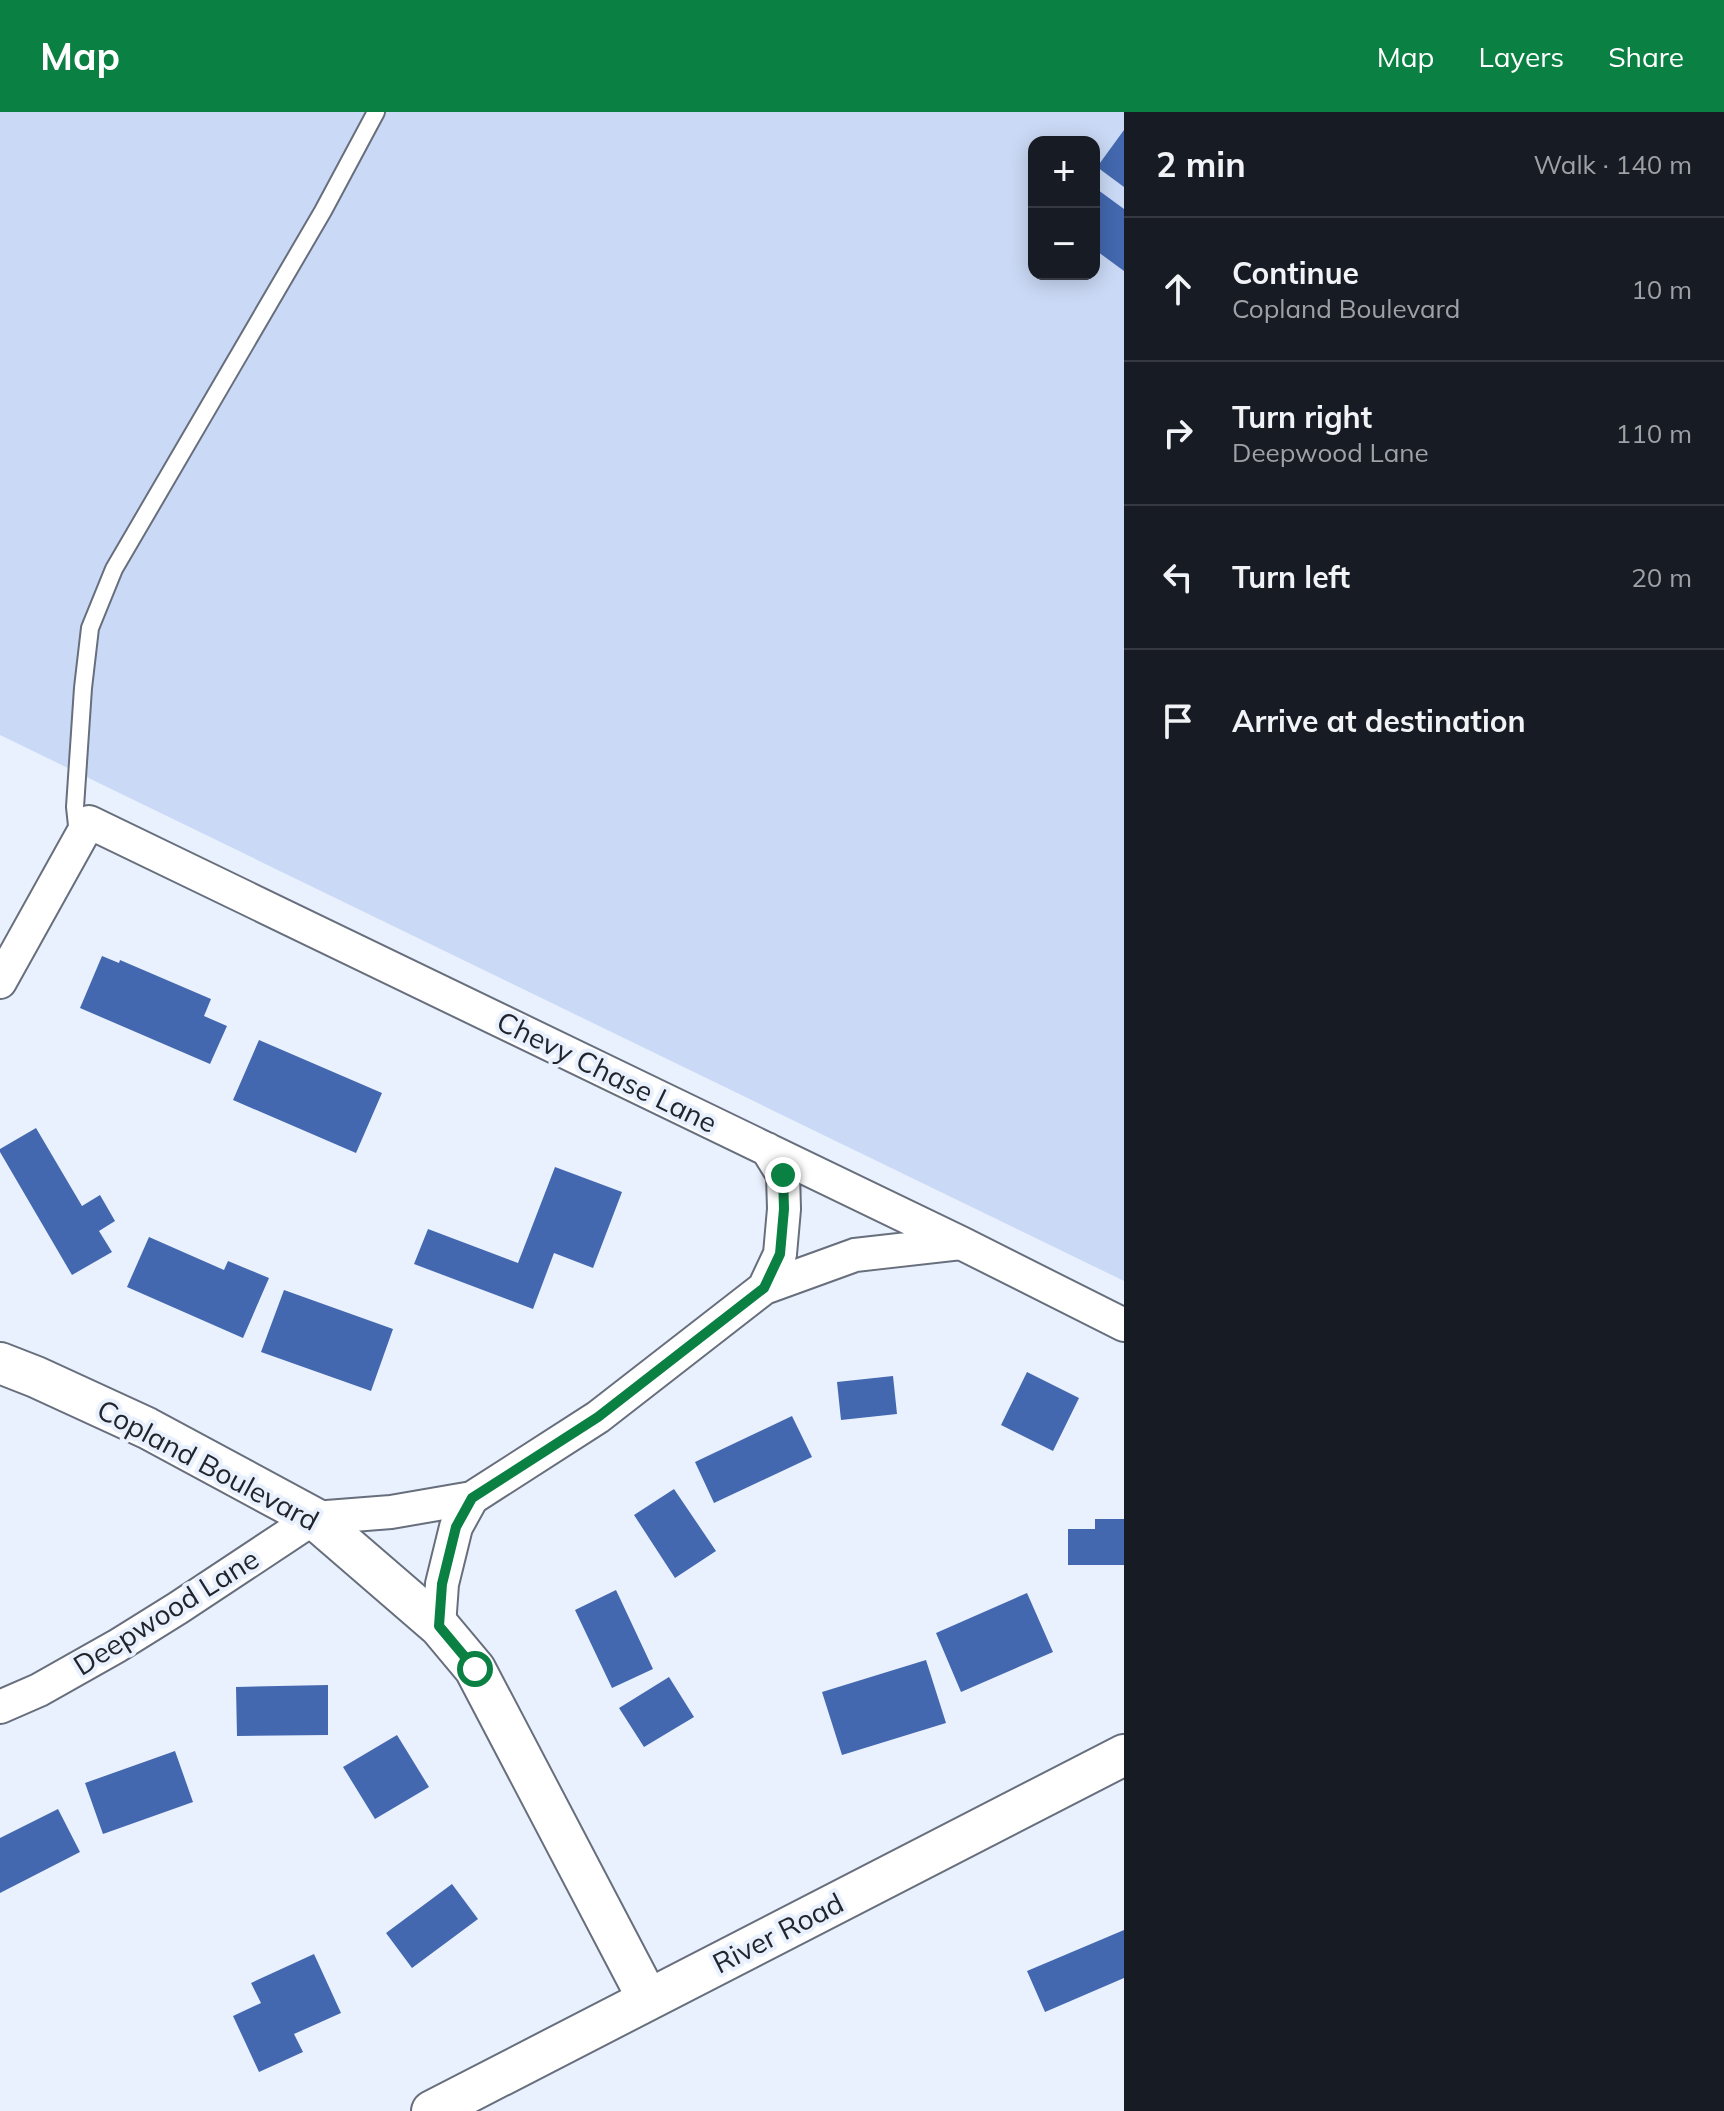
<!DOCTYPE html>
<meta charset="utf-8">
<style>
:root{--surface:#171b24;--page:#20242c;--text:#f1f3f6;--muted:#9ea1a6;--line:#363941;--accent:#0b8043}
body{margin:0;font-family:Mulish,sans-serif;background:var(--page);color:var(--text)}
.controls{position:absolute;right:24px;top:24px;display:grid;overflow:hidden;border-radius:16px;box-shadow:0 4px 20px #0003}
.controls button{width:72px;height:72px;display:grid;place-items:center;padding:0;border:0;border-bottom:2px solid var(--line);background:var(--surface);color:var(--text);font:40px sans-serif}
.stop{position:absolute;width:24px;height:24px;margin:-18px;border:6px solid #0b8043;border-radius:50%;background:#fff}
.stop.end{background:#0b8043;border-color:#fff;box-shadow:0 2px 8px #0008}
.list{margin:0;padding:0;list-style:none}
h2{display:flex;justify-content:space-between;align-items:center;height:104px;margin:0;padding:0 32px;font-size:34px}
h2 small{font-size:26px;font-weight:400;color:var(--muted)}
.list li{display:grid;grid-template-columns:52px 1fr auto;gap:24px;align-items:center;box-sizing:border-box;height:144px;padding:0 32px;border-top:2px solid var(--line)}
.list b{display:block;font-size:30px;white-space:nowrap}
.list p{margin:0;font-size:26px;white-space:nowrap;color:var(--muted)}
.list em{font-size:26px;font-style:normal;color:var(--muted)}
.icon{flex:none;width:44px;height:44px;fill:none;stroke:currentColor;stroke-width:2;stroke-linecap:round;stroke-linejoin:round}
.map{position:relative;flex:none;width:1124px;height:1999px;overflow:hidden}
header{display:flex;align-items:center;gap:48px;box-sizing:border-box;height:112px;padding:0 40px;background:var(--accent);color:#fff}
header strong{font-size:38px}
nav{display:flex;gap:44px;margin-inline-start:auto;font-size:28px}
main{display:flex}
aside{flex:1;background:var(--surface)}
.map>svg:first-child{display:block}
.green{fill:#cad9f5;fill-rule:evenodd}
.building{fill:#4368af}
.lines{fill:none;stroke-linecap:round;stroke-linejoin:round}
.service-casing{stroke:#676e7c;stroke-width:20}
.minor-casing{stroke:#676e7c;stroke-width:36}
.tertiary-casing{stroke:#676e7c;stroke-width:44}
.service{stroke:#fff;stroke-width:16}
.minor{stroke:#fff;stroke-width:32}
.tertiary{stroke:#fff;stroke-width:40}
.route{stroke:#0b8043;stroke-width:10}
.labels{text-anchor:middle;stroke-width:8;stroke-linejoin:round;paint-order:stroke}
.street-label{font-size:28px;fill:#22252b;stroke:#eaf1fe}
</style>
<header>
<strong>Map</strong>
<nav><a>Map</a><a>Layers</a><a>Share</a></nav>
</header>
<main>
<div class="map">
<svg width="1124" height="1999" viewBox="0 0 1124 1999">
<rect width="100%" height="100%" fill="#eaf1fe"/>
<path class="green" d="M0,0H1124V1169L0,623ZM1034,30H1094V162H1034Z"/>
<path class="building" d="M1124,18V75L1097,55Z
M1094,75L1124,97V159L1094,137Z
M102,844L119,851L120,848L211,887L204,904L227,914L210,952L80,896Z
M259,928L382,981L356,1041L233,988Z
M36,1016L82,1094L100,1083L115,1109L99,1119L112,1140L72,1163L0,1040V1037Z
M555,1055L622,1080L593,1156L554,1141L533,1197L414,1152L428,1117L518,1151Z
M149,1125L224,1158L228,1149L269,1166L243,1226L127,1175Z
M284,1178L393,1217L371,1279L261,1240Z
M1027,1260L1079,1286L1053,1339L1001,1313Z
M893,1264L897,1302L841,1308L837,1270Z
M792,1304L812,1345L714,1391L695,1350Z
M674,1377L716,1439L675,1466L634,1403Z
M1095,1407H1124V1453H1068V1417H1095Z
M616,1478L653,1557L612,1576L575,1498Z
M1027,1481L1053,1540L961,1580L936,1521Z
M926,1548L946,1611L842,1643L822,1580Z
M669,1565L694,1605L644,1635L619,1596Z
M328,1573V1623L237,1624L236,1575Z
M397,1623L429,1675L375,1707L343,1655Z
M175,1639L193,1690L103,1722L85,1671Z
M58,1697L80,1740L0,1781V1726Z
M452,1772L478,1807L412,1856L386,1821Z
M1124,1818V1866L1045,1900L1027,1859Z
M314,1842L341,1901L294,1922L303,1940L259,1960L233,1904L261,1891L251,1871Z"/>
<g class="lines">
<g class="service-casing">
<path id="service" d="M78,723L75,695L83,576L90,516L114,457L323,99L376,0"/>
</g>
<g class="minor-casing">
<path id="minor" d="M0,870L89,710L961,1131L1124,1213
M764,1176L780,1142L784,1097L783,1063L767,1037
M439,1514L442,1472L456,1415L472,1386
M0,1595L39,1578L117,1534L178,1496L314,1406L391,1400L472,1386L598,1305L764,1176L855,1143L961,1131"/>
</g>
<g class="tertiary-casing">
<path id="tertiary" d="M0,1251L36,1265L147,1316L314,1406L439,1514L475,1557L648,1887
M432,1999L1124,1643"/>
</g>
<use href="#service" class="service"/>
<use href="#minor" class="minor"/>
<use href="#tertiary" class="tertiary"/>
</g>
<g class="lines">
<path class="route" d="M475,1557L439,1514L442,1472L456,1415L472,1386L598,1305L764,1176L780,1142L784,1097L783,1063"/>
</g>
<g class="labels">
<g class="street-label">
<text transform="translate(607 960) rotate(26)" y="10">Chevy Chase Lane</text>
<text transform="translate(208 1353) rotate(28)" y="10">Copland Boulevard</text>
<text transform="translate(166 1500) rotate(-32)" y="10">Deepwood Lane</text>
<text transform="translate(778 1821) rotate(-27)" y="10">River Road</text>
</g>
</g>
</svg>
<div class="controls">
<button>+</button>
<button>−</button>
</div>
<div class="stop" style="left:475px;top:1557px"></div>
<div class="stop end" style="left:783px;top:1063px"></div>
</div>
<aside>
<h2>2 min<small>Walk · 140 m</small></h2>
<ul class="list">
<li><svg class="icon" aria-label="ahead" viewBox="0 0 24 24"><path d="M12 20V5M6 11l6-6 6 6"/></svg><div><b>Continue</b><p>Copland Boulevard</p></div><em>10 m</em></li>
<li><svg class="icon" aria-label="right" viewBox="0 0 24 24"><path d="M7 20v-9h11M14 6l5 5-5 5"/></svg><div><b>Turn right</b><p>Deepwood Lane</p></div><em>110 m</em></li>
<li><svg class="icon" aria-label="left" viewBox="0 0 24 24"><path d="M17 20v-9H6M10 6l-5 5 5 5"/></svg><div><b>Turn left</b></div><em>20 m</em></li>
<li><svg class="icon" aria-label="arrive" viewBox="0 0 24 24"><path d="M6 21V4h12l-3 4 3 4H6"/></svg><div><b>Arrive at destination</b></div></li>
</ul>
</aside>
</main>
